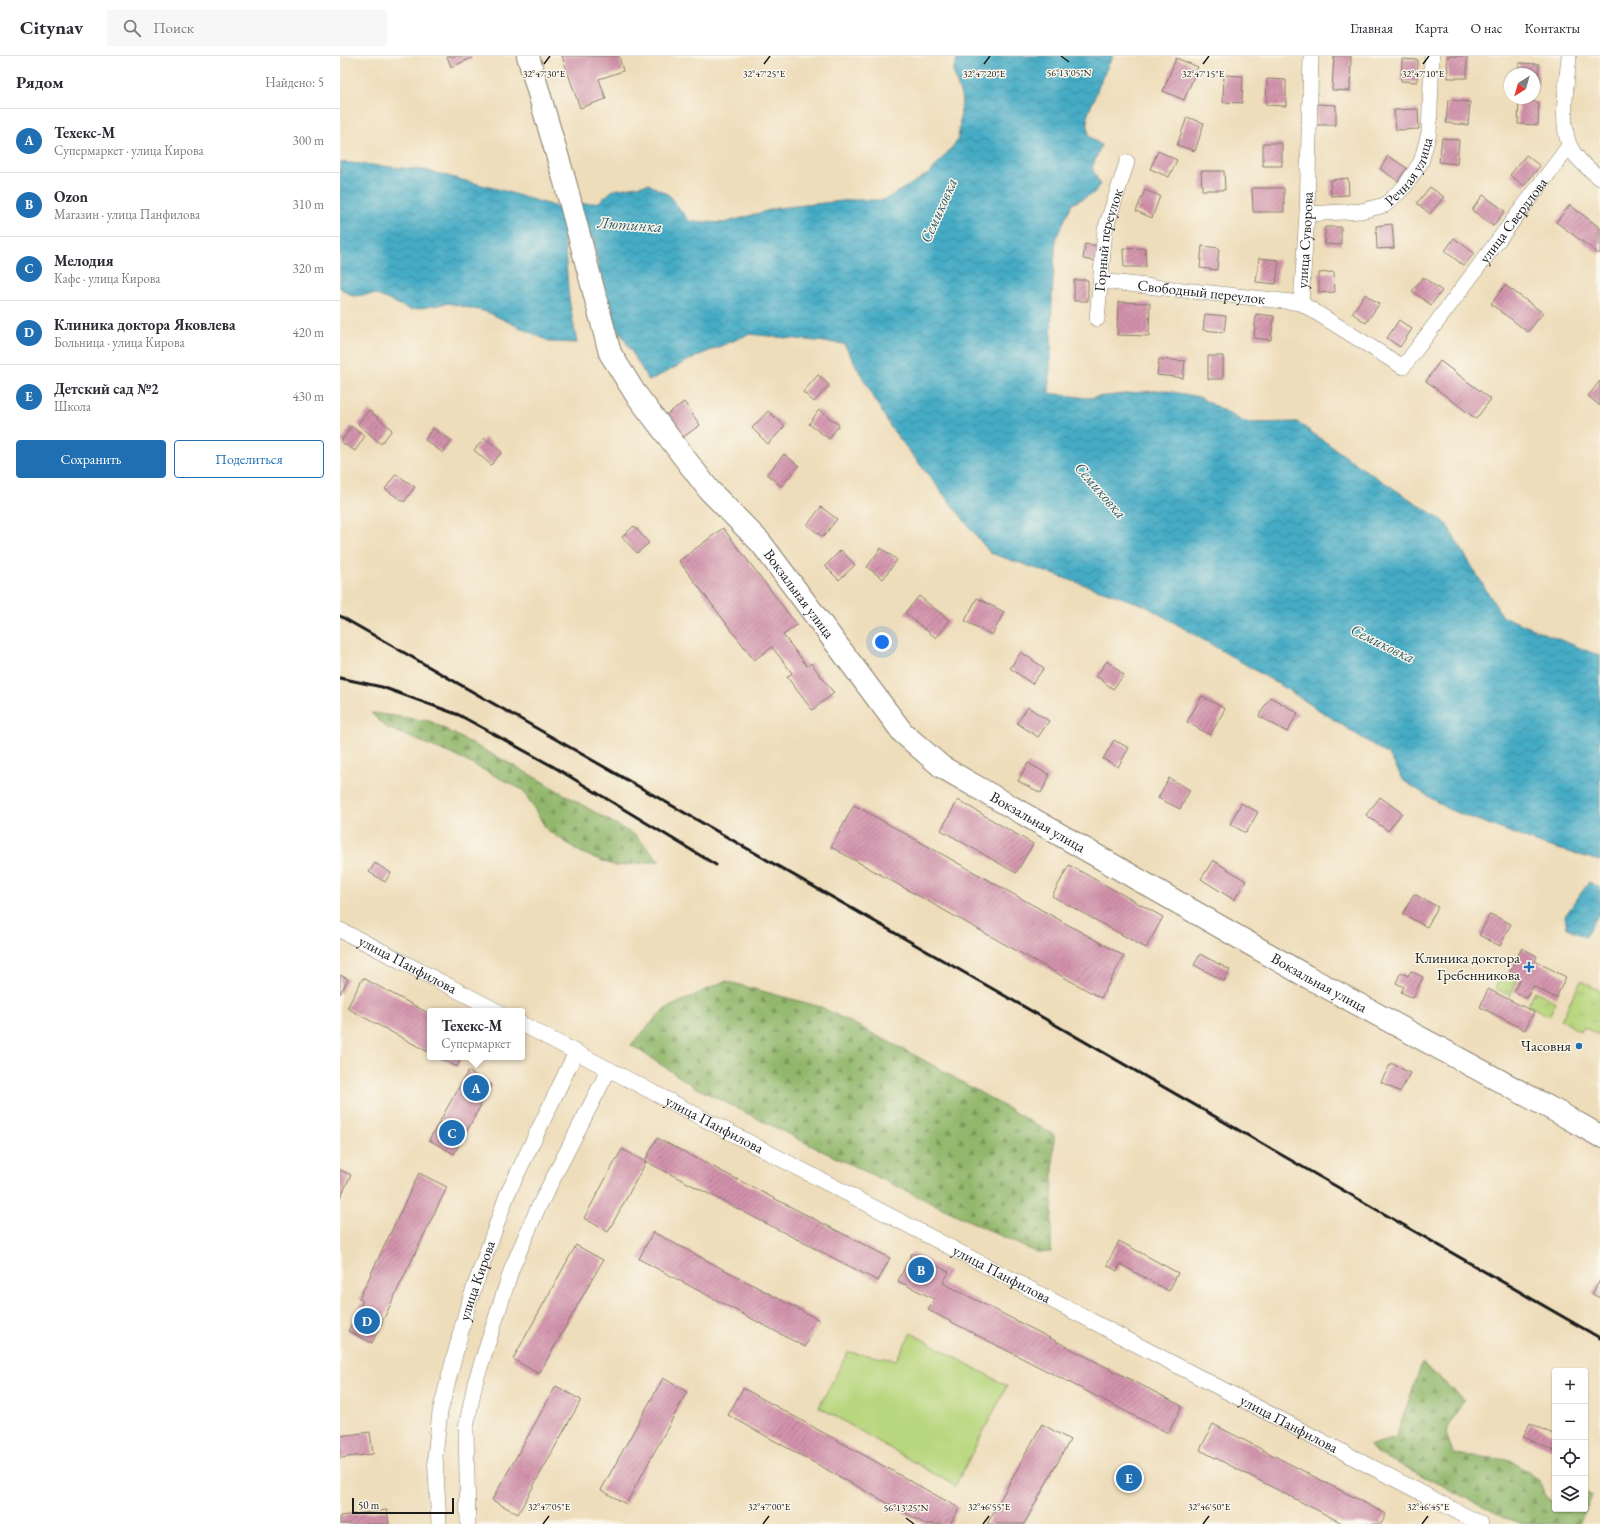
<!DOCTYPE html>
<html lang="ru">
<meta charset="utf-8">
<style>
:root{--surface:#fff;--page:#f7f7f7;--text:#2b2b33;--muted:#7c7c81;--line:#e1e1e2;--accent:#1f6fb2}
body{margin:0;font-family:"EB Garamond",serif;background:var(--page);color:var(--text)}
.controls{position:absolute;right:12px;bottom:12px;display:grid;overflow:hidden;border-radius:4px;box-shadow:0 1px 3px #0004}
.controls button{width:36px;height:36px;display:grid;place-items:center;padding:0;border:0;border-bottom:1px solid var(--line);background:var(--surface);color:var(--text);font:20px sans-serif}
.compass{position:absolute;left:1164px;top:12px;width:36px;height:36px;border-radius:50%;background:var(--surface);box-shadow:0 1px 3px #0004;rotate:217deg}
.scale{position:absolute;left:12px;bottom:10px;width:102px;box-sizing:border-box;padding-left:4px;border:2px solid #1c1c1c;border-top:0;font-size:11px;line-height:14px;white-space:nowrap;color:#1c1c1c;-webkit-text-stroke:3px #fbf7ec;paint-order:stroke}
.you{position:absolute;left:542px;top:586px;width:14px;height:14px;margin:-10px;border:3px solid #fff;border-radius:50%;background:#1a73e8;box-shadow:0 0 0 6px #1a73e833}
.badge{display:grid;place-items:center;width:26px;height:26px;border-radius:50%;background:var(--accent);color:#fff;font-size:13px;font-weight:700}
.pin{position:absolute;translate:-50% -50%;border:2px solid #fff;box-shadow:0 1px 4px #0006}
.popup{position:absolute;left:87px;top:952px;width:98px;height:52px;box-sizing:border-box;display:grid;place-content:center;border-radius:4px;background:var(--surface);filter:drop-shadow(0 1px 3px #0005);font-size:13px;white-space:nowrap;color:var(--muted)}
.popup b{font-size:15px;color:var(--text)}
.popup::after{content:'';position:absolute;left:50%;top:100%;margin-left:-8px;border:8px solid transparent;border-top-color:var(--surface)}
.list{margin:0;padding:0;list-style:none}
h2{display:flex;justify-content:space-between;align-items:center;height:52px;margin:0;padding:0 16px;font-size:17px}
h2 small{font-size:13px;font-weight:400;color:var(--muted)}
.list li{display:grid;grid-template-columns:26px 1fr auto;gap:12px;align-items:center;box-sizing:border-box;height:64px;padding:0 16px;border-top:1px solid var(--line)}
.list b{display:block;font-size:15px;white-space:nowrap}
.list p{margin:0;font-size:13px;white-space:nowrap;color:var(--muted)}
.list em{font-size:13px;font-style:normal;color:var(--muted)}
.actions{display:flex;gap:8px;padding:12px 16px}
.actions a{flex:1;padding:9px 0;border:1px solid var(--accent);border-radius:4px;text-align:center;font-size:14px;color:var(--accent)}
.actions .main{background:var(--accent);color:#fff}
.icon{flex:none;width:22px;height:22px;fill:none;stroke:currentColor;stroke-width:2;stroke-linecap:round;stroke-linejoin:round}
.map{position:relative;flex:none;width:1260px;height:1468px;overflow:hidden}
header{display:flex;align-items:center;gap:24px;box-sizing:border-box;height:56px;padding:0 20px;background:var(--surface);border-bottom:1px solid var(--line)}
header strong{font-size:19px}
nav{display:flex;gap:22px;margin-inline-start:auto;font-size:14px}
.search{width:280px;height:36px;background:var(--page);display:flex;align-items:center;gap:10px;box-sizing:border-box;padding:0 14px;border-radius:4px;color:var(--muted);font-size:15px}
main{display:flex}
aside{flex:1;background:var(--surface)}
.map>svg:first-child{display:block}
.grass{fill:url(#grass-tufts);stroke:#6a794c}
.forest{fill:url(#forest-firs);stroke:#576a44}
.garden{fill:#b8d67d;stroke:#6a794c}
.water{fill:url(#water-waves);stroke:#306470}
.building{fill:url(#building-hatch)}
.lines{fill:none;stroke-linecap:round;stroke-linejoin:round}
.street-casing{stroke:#857c6b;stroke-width:16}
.secondary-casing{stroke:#857c6b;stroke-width:24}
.street{stroke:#fff;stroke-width:15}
.secondary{stroke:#fff;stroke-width:22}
.rail{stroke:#1c1c1c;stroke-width:3}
.ticks{fill:none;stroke:#1c1c1c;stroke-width:1.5}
.poi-dot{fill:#1f6fb2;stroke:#fbf7ec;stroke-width:1.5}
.labels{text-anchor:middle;stroke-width:3;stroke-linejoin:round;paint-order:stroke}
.street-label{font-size:15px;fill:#1c1c1c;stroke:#fbf7ec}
.poi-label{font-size:15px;fill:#1c1c1c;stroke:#fbf7ec;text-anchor:end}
.water-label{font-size:16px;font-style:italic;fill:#2e5c68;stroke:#fbf7ec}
.ticks-label{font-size:10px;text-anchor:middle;fill:#1c1c1c;stroke:#fbf7ec;stroke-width:3;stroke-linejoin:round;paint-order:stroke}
</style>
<header>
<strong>Citynav</strong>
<div class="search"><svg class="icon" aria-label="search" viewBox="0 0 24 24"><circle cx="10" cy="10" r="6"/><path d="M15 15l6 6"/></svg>Поиск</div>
<nav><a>Главная</a><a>Карта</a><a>О нас</a><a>Контакты</a></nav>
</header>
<main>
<aside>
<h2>Рядом<small>Найдено: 5</small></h2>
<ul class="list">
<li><span class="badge">A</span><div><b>Техекс-М</b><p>Супермаркет · улица Кирова</p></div><em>300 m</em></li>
<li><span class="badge">B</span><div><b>Ozon</b><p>Магазин · улица Панфилова</p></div><em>310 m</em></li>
<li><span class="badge">C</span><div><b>Мелодия</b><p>Кафе · улица Кирова</p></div><em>320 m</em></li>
<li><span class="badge">D</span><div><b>Клиника доктора Яковлева</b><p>Больница · улица Кирова</p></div><em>420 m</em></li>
<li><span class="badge">E</span><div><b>Детский сад №2</b><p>Школа</p></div><em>430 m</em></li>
</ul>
<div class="actions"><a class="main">Сохранить</a><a>Поделиться</a></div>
</aside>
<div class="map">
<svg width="1260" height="1468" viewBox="0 0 1260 1468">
<defs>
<pattern id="grass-tufts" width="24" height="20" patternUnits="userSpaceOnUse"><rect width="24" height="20" fill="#b8d67d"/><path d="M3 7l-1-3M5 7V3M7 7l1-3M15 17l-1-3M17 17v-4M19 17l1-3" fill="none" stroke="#9eb76b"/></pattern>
<pattern id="forest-firs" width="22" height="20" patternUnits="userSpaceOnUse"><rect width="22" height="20" fill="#92b76c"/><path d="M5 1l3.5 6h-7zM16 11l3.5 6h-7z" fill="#769458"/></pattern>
<pattern id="water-waves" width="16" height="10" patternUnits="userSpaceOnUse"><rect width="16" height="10" fill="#45abc5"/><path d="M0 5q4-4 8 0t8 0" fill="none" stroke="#398a9f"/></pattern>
<pattern id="building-hatch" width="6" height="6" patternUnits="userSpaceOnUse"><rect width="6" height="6" fill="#d292ab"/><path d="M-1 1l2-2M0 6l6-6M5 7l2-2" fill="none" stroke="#aa768a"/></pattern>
</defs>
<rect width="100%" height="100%" fill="#fbf7ec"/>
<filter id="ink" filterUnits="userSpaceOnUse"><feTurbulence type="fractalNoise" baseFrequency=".025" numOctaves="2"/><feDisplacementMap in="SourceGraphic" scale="8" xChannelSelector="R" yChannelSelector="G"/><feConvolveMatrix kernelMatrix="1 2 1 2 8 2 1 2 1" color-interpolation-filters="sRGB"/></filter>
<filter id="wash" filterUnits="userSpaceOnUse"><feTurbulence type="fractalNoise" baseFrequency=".012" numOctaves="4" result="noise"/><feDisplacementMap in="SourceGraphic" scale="16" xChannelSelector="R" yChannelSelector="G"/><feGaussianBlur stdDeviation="0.9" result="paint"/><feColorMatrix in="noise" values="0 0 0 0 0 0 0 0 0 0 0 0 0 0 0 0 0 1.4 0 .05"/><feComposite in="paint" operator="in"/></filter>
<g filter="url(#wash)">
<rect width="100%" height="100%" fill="#eeddba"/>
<path class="grass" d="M1162,918L1177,925L1170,940L1155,932Z
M1241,925L1260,935V980L1244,971L1241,976L1221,964Z
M1195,935L1216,946L1209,960L1188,949Z"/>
<path class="forest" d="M31,657L90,665L189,718L296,780L320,805L276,810L242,797L207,774L183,734L116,700L47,672Z
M385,925L481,951L580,1002L714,1079L711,1196H695L478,1093L355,1031L291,989L323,954Z
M1082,1307L1124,1343L1106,1376L1113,1398L1170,1404L1198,1423L1205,1440L1215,1448V1453H1245V1435L1252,1440L1239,1468H1184L1168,1463L1037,1397L1029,1390L1056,1381Z"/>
<path class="garden" d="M571,1277L667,1330L615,1430L479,1351L508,1296L556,1304Z"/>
<path class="water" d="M618,0H773L762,22L747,61L749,80L761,89L752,112L760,128L754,137L732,148L716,182L712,240L711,295L709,323V337L747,342L822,334L859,341L906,367L957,366L1022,412L1105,466L1162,560L1260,600V805L1204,789L1110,754L1064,725L1050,700L945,632L804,549L650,497L551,372L504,288L409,278L353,302L309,325L276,269L261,226L253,183L224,182L229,243L237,287L211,286L147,256L108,247L71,254L35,238L13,240L0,232V106L84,114L161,134L217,151L259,146L273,134L308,128L329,139L349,165L384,167L437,152L511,144H544L590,117L618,84L622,43L613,15Z
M1249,826L1260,832V856L1245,881L1227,872L1225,860Z"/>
<g id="blocks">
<path class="building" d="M107,0H131L132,2L111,11Z
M222,0H279L283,15L259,23L266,43L240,52Z
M994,0H1011L1010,35L992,34Z
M1107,0H1127V22H1108Z
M836,2L858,11L844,44L823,35Z
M1062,3L1078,4L1077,26L1061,25Z
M1179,7L1199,8L1198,27L1194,26V18H1179Z
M884,19L903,20L902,47L883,46Z
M927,23L946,24V50L926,49Z
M1108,44L1130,46L1128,69L1106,67Z
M1179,45L1199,46L1198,69L1178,68Z
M977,48L996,49V69H976Z
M1078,53L1079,73L1056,74L1054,54Z
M847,61L864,67L855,95L837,89Z
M1102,82L1119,84L1117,108L1099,106Z
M923,87H942V110H923Z
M818,95L837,104L829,121L810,113Z
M1186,99L1200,110L1184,130L1170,119Z
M1048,100L1067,112L1058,125L1040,113Z
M861,115H884L885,134H862Z
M1008,122L1009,139L991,140L990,124Z
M1090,131L1104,141L1090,158L1077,147Z
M912,132H944V156H913Z
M805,134L820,140L812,162L796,155Z
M1143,139L1165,155L1153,170L1132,154Z
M1230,149L1260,172V196L1259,198L1216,166Z
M1052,168L1054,192L1037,193L1036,170Z
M985,171H1001V189L985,188Z
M1114,182L1134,197L1124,210L1105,195Z
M745,188L758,190L756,205L743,203Z
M862,190L879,192L877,214L860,212Z
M805,192L806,211H784L783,193Z
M919,202L939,204L936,228L916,226Z
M994,216L995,236L979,237V217Z
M1083,221L1102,235L1091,249L1072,235Z
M734,224H748V245H734Z
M1165,229L1203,257L1188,276L1151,248Z
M1025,238L1039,248L1026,267L1012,257Z
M778,246L810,247L809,280L777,279Z
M865,258L886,260L884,276L863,274Z
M916,258L934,260L931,284L914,282Z
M1059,264L1072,273L1060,291L1047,282Z
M868,300H883V323H868Z
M819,303L845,305L843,322L817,319Z
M1100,305L1151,343L1136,363L1086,325Z
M478,319L489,329L474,346L463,336Z
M1260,325V350L1248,340Z
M344,346L360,369L342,382L326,359Z
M29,354L52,374L41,388L18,368Z
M479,354L499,369L489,383L469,368Z
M428,355L445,370L428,388L412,372Z
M11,370L25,380L15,395L1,386Z
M93,372L112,385L103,397L85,384Z
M145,382L162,396L151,409L134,394Z
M444,398L459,410L441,430L427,418Z
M56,418L75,431L64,446L45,433Z
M481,451L497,463L483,481L467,469Z
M294,470L309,487L297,497L282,481Z
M383,472L457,569L443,579L467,610L471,607L494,637L472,654L447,621L452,617L432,591L414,604L339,505Z
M541,492L557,504L543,523L527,511Z
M501,494L515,509L499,524L485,510Z
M579,540L610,565L596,582L565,557Z
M637,542L664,556L652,579L625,565Z
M681,596L704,612L692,628L670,612Z
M767,605L784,619L773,633L756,620Z
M862,640L885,653L870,679L847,666Z
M930,641L958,657L947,676L919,660Z
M688,651L709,665L698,681L677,667Z
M774,684L789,692L778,711L763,703Z
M688,707L710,719L701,737L678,725Z
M829,722L850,734L840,753L818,742Z
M1040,741L1062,757L1048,775L1026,759Z
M618,744L693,788L676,817L601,774Z
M901,747L918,756L906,777L890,768Z
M514,749L784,900L761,942L491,791Z
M873,804L906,825L894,844L861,823Z
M35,807L51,817L45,826L29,816Z
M729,809L823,861L806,892L712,840Z
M1074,838L1098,851L1087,871L1063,858Z
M1150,858L1171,868L1160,890L1139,879Z
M1182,892L1197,900L1195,905L1226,921L1216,942L1193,930L1187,942L1174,935L1180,923L1169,917Z
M860,898L890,914L884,925L854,909Z
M1071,915L1083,921L1073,942L1061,936L1064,931L1056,927L1061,916L1068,920Z
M0,919L8,923L0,938Z
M23,922L90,958V997L7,952Z
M1148,933L1194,956L1185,974L1140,951Z
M98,1001H122L117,1011Z
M1051,1007L1070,1017L1060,1036L1041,1026Z
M128,1015L152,1029L114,1098L89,1084Z
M317,1082L550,1202L538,1225L305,1105Z
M282,1093L306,1106L268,1176L244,1162Z
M0,1114L11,1119L0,1142Z
M79,1117L107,1131L32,1287L8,1275L23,1245L19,1243Z
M313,1176L479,1264L465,1291L299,1203Z
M779,1185L838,1217L829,1235L780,1208L777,1215L767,1209Z
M236,1189L263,1204L199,1318L173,1303Z
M572,1197L609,1216L603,1227L842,1350L828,1377L588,1254L594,1243L558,1225Z
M1260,1224V1242L1252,1238Z
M323,1322L347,1336L286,1448L261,1434Z
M216,1330L241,1344L178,1458L152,1444Z
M403,1332L619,1452L610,1468H585L388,1359Z
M1190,1367L1215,1379V1395L1183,1381Z
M702,1368L730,1384L684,1468H647Z
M873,1368L1046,1458L1041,1468H1004L860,1394Z
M30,1376L33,1398L0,1402V1380Z
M47,1454L49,1468H0V1460Z"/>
</g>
</g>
<g filter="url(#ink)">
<use href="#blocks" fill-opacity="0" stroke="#857c6b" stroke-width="1"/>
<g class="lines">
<g class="street-casing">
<g id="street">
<path d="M1229,0C1227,26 1220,65 1229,88C1235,103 1249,113 1260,122"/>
<path id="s1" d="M967,158L1021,155L1045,149L1065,130L1081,106L1089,77L1092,0"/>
<path id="s2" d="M761,225L961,247L1063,311L1229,90"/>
<path id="s3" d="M961,247L967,158L971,0"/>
<path id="s4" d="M757,263L765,174L787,106"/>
<path id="s5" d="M0,874L32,890L157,955"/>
<path id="s6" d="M182,968L1141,1468"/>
<path id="s7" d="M99,1468L95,1400L100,1356L127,1252L167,1139L236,996"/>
<path d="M128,1468L126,1372L135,1327L172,1212L197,1154L269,1013"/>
</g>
</g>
<g class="secondary-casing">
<g id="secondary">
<path id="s8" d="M188,0L225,126L270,297L295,337L369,434L421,487L563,677L602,711L966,920L1223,1059L1260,1080"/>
</g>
</g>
<use href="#street" class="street"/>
<use href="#secondary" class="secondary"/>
<path class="rail" d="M0,560L667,941L1260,1282
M0,622L42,631L119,659L214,711L376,809"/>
</g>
</g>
<path class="ticks" d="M721,0L729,6M204,8L210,0M424,8L430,0M644,8L650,0M863,8L869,0M1083,8L1089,0M566,1462L574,1468M203,1468L209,1460M423,1468L429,1460M643,1468L649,1460M863,1468L869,1460M1082,1468L1088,1460"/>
<g class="poi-dot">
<path d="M1187 905h4v4h4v4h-4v4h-4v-4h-4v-4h4z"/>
<circle cx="1239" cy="990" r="4"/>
</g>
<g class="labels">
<g class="street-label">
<text dy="5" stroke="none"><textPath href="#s1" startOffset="121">Речная улица</textPath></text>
<text dy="5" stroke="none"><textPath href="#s2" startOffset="505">улица Свердлова</textPath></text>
<text dy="5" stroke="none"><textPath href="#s4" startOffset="80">Горный переулок</textPath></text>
<text dy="5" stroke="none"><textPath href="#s3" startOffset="63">улица Суворова</textPath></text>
<text dy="5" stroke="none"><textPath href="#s2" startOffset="101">Свободный переулок</textPath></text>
<text dy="5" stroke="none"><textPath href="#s8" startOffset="615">Вокзальная улица</textPath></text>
<text dy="5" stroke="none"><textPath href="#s8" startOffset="951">Вокзальная улица</textPath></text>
<text dy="5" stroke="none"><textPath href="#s5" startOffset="76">улица Панфилова</textPath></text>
<text dy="5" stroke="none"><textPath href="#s8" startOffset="1275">Вокзальная улица</textPath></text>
<text dy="5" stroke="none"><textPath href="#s6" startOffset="217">улица Панфилова</textPath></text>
<text dy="5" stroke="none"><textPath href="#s6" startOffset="541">улица Панфилова</textPath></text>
<text dy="5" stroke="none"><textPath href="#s7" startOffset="249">улица Кирова</textPath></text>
<text dy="5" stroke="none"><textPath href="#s6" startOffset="865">улица Панфилова</textPath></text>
</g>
<g class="poi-label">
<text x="1180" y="907">Клиника доктора<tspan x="1180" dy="17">Гребенникова</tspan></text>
<text x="1231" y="995">Часовня</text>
</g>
<g class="water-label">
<text transform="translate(598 154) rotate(-66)" y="6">Семиковка</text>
<text transform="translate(290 168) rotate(4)" y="6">Лютинка</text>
<text transform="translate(761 434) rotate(49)" y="6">Семиковка</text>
<text transform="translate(1043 587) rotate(26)" y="6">Семиковка</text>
</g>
</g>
<g class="ticks-label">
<text x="729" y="20">56°13'05"N</text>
<text x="204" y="21">32°47'30"E</text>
<text x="424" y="21">32°47'25"E</text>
<text x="644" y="21">32°47'20"E</text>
<text x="863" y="21">32°47'15"E</text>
<text x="1083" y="21">32°47'10"E</text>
<text x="209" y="1454">32°47'05"E</text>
<text x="429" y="1454">32°47'00"E</text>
<text x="649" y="1454">32°46'55"E</text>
<text x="869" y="1454">32°46'50"E</text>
<text x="1088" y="1454">32°46'45"E</text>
<text x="566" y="1455">56°13'25"N</text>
</g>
</svg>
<div class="controls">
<button>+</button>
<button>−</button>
<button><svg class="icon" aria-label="locate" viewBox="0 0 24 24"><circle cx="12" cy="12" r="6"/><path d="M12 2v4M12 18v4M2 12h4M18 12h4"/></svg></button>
<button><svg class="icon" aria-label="layers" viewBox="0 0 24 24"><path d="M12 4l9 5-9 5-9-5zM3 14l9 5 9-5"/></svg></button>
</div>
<svg class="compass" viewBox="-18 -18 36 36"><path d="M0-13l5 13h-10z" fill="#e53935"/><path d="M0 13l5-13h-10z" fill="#7c7c81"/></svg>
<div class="scale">50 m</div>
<div class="you"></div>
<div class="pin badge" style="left:136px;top:1032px">A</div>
<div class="popup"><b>Техекс-М</b>Супермаркет</div>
<div class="pin badge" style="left:581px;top:1214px">B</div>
<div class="pin badge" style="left:112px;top:1077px">C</div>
<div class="pin badge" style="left:27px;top:1265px">D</div>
<div class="pin badge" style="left:789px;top:1422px">E</div>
</div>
</main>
